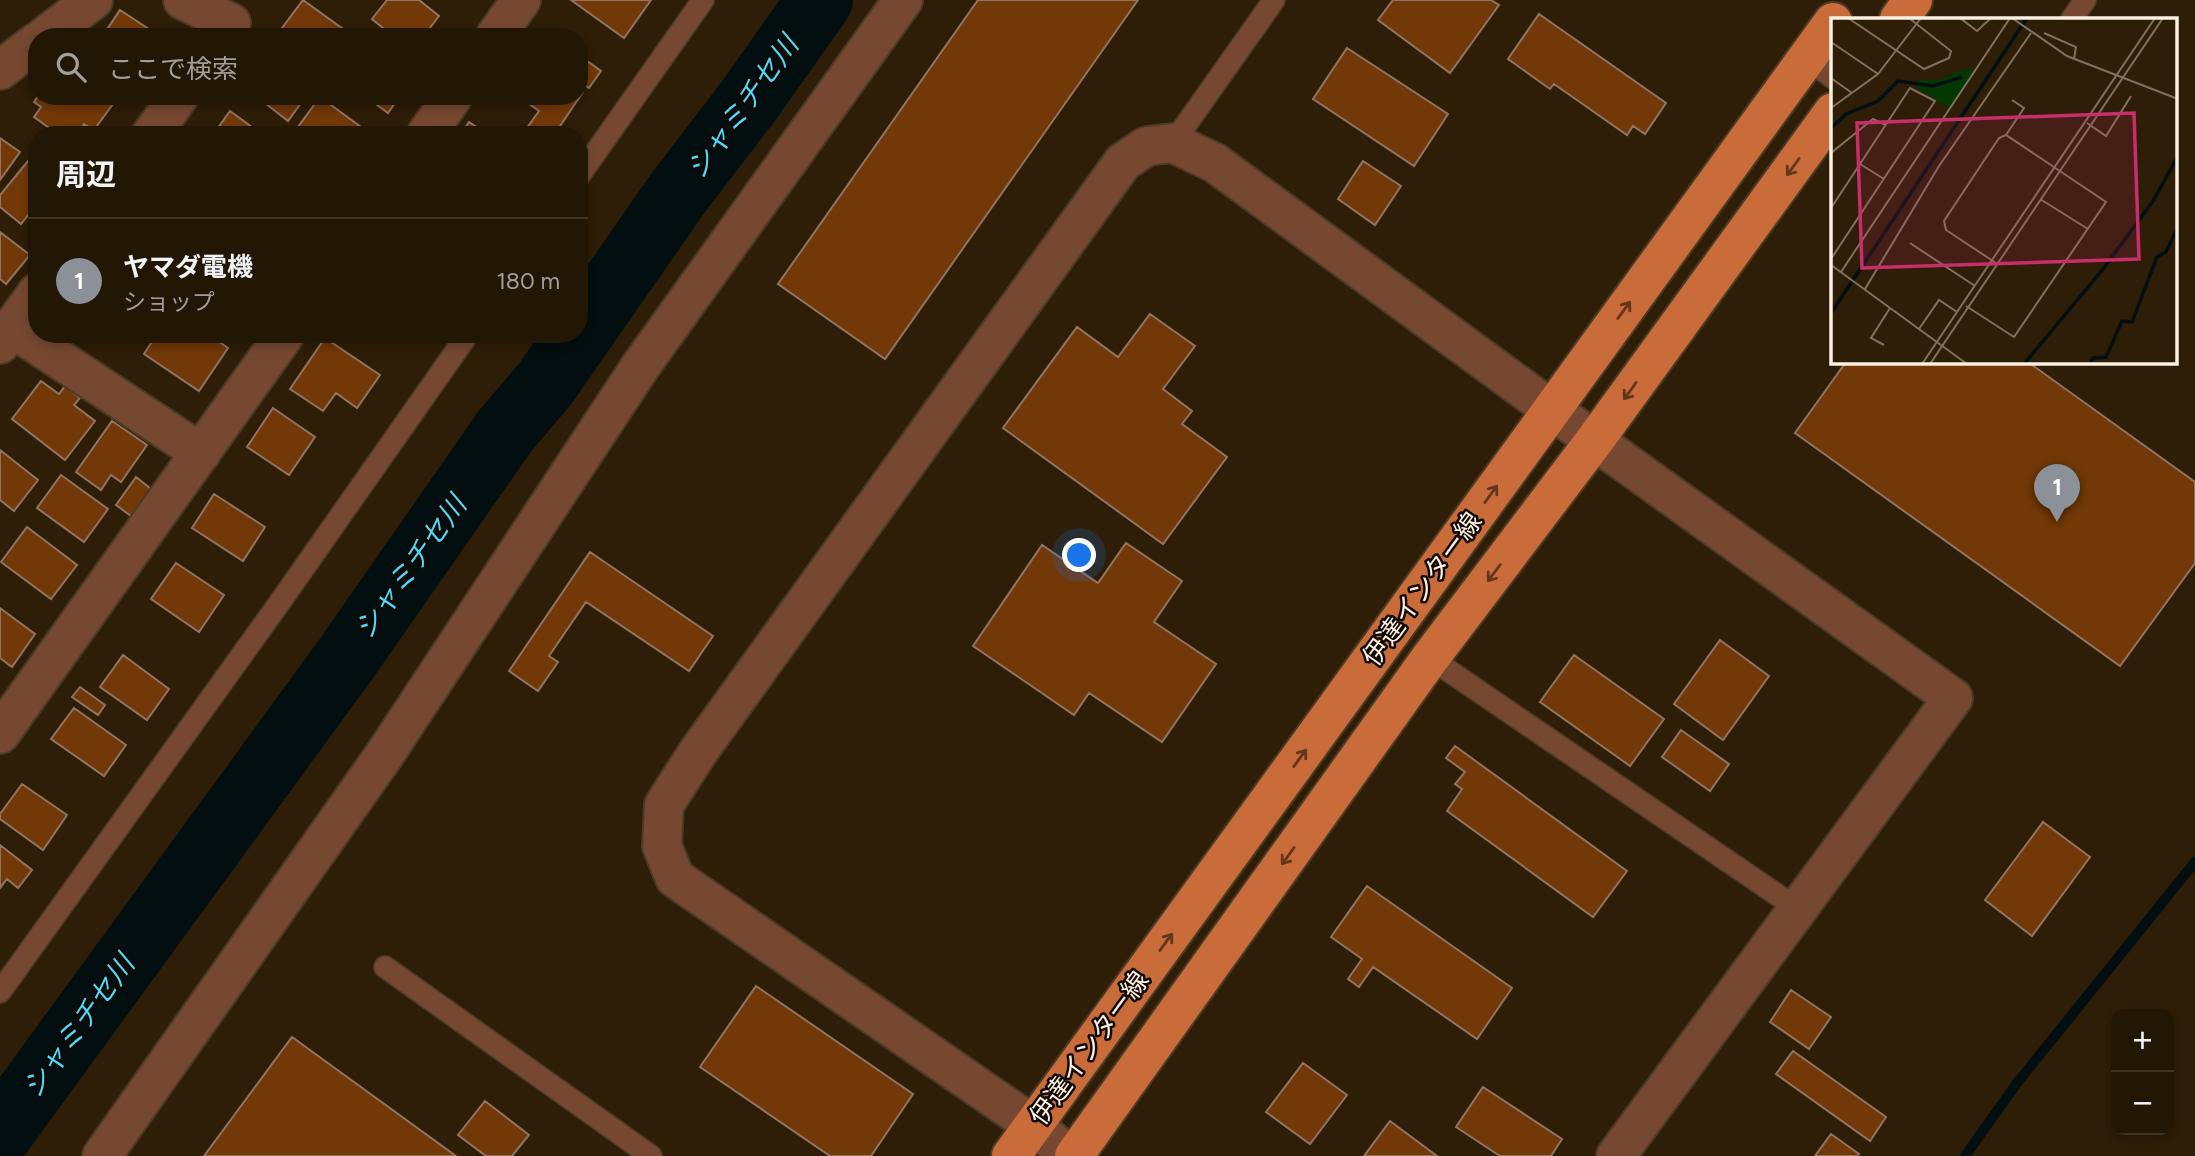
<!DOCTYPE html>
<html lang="ja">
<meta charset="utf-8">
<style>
:root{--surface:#221605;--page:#2e2313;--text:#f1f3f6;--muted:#a29f9a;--line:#3f3527;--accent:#8c9099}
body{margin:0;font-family:Figtree,"Noto Sans JP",sans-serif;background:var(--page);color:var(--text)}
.controls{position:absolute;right:21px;bottom:21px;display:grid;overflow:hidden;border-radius:14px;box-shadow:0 4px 10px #0003}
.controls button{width:63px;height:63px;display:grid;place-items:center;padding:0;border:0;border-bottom:2px solid var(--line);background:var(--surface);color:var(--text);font:35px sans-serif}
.you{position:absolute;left:1080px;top:556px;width:24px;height:24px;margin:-18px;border:5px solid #fff;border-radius:50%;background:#1a73e8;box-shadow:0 0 0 10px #1a73e833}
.badge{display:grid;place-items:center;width:46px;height:46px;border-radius:50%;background:var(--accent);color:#fff;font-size:23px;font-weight:700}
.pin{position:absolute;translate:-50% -58px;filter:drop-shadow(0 2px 4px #0008)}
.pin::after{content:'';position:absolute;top:37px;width:24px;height:21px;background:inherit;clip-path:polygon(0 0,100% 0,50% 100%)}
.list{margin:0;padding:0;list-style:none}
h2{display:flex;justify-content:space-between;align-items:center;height:91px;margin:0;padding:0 28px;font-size:30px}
h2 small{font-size:23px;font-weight:400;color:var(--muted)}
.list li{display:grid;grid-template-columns:46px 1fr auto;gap:21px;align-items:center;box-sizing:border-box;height:126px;padding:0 28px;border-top:2px solid var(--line)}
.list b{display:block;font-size:26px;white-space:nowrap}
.list p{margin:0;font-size:23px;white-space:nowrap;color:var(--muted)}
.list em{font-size:23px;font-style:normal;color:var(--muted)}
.icon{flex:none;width:38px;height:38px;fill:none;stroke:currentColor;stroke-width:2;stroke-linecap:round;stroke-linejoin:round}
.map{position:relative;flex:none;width:2195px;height:1156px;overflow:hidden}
.search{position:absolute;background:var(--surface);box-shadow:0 4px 10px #0003;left:28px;top:28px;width:560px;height:77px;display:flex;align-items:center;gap:18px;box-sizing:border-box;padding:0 24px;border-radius:28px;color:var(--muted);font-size:26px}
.panel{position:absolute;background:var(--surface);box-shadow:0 4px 10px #0003;left:28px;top:126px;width:560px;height:217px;border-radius:28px}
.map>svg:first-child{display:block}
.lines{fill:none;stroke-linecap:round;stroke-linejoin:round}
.stream{stroke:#030e11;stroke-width:10}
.river{stroke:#030e11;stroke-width:66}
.building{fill:#723807;stroke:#907463;stroke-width:2}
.lane-casing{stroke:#4b3b26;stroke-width:24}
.street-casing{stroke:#4b3b26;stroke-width:42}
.primary-casing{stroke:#4b3b26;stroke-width:42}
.lane{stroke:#764832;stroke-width:21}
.street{stroke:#764832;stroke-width:38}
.primary{stroke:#c96c3a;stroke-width:38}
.oneway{stroke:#63361c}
.labels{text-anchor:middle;stroke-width:5;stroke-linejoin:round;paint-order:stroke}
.street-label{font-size:26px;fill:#fcf0e3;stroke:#100903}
.water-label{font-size:28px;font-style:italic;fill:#4bd9fd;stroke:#100903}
.inset-river{fill:none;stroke:#030e11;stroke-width:3.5}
.inset-road{fill:none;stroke:#80715f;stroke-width:2}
.view{fill:#c82e69;fill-opacity:0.15;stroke:#c82e69;stroke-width:3.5}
.inset-edge{fill:none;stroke:#fcf0e3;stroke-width:3.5}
</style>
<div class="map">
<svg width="2195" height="1156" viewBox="0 0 2195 1156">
<rect width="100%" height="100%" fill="#2e1d07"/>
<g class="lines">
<path class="stream" d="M1965,1156L2017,1083L2195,862"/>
<path class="river" d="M0,1133L346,659L505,431L545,384L678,193L750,99L820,0"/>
</g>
<path class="building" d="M303,0L350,34L348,37H285L279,32Z
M387,0H419L439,16L423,37H394L372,19Z
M571,0H651L624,38Z
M978,0H1138L885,359L778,284Z
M1393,0H1491L1499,5L1450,73L1378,20Z
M120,10L161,37H102Z
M1539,14L1666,103L1645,134L1633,126L1627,135L1554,84L1550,89L1508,59Z
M1347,48L1448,114L1414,166L1313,99Z
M579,55L601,71L589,88L579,82Z
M579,89L583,92L554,135H528L524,132L539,111L518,96H579Z
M38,96H103L113,104L94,130L84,124L76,135H59L34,117L41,107L34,102Z
M256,96H306L288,121Z
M365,96H400L388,113Z
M320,97L372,135H292Z
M230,111L263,135H213Z
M469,122L489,135H460Z
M0,138L20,152L0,180Z
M37,150V204L21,224L0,207V195Z
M1363,161L1401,186L1375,225L1338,199Z
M0,232L30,255L6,284L0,279Z
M1150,314L1195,346L1163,389L1192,411L1182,424L1227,457L1163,544L1003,428L1077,327L1118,357Z
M157,334H208L228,348L199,391L144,354Z
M325,338L380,375L357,408L336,393L323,411L290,389Z
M1846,362H2028L2195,482V563L2120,666L1795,433Z
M41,381L59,394L65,386L80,398L74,405L95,421L65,460L12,419Z
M273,408L315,437L289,475L247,447Z
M112,421L147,445L121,482L111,475L101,490L76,472Z
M0,450L38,480L14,511L0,500Z
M61,475L108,509L84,542L37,508Z
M136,477L151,489L131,516L116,505Z
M214,494L265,527L243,561L192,528Z
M27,527L77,565L51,599L1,562Z
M1126,543L1182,581L1154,622L1216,664L1162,742L1089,693L1074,715L973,646L1042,545L1098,583Z
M590,552L713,636L689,671L586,602L549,656L558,662L538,691L509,671Z
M176,563L224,595L199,632L151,599Z
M0,608L35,634L12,667L0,658Z
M1720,640L1769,676L1723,740L1674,704Z
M123,655L169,689L147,720L100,687Z
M1574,655L1664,719L1630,766L1540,702Z
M80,687L105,705L98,715L72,697Z
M74,708L126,745L104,776L51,739Z
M1681,730L1729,764L1710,791L1662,757Z
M1455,746L1627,871L1593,917L1447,811L1462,789L1455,784L1465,772L1446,758Z
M22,784L67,815L43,850L0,819V814Z
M2043,822L2090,857L2032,936L1985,900Z
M0,845L32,870L18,888L7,879L0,888Z
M1367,886L1512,988L1477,1039L1373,967L1359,987L1348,979L1362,959L1331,937Z
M756,986L913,1094L871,1156H830L700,1067Z
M1791,990L1831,1017L1809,1049L1770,1022Z
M292,1037L456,1156H204Z
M1793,1051L1886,1117L1870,1141L1776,1074Z
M1303,1063L1347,1095L1310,1144L1266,1112Z
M1483,1087L1562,1139L1551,1156H1500L1456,1127Z
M485,1101L529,1135L512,1156H486L458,1135Z
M1390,1121L1437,1156H1364Z
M1831,1134L1859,1154L1858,1156H1815Z"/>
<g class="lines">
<g class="lane-casing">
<path id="lane" d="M2072,19L2085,0
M1807,58L1833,78
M1173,143L1274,0
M579,176L703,0
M1430,658L1798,909
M385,967L651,1156
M0,992L280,602L468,334"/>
</g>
<g class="street-casing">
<path id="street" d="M183,0L231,23
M44,37L93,0
M495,37L521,0
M0,70L37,42
M151,135L179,96
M426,135L453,96
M12,328L201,453
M0,344L37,293
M0,734L285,334
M102,1156L385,754L640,367L903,0
M1070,1156L1033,1125L675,878L662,846L664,805L698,752L1123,162L1147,146L1173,143L1215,163L1552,410L1953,698L1616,1156"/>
</g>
<g class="primary-casing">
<path id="primary" d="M1899,19L1913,0
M1011,1156L1833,22
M1074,1156L1430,658L1595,440L1833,112"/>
</g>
<use href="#lane" class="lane"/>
<use href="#street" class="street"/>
<use href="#primary" class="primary"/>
</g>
<defs><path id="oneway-shaft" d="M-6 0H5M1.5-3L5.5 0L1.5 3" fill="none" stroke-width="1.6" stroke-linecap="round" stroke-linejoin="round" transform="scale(1.75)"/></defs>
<g class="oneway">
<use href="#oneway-shaft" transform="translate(1793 167) rotate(126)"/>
<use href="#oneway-shaft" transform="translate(1624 310) rotate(-54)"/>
<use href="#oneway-shaft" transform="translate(1630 391) rotate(126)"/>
<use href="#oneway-shaft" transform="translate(1491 494) rotate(-54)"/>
<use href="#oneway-shaft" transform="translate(1494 573) rotate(127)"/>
<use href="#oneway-shaft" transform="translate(1300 758) rotate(-54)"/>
<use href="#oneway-shaft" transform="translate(1288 856) rotate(126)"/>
<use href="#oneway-shaft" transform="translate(1166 942) rotate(-54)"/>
</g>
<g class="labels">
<g class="street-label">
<text transform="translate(1422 589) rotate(-54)" y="9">伊達インター線</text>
<text transform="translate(1089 1048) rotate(-54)" y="9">伊達インター線</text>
</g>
<g class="water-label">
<text transform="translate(742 107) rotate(-54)" y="10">シャミチセ川</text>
<text transform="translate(410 567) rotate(-54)" y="10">シャミチセ川</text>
<text transform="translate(78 1026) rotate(-54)" y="10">シャミチセ川</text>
</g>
</g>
<g transform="translate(1831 18)">
<rect width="346" height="346" fill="#2e1d07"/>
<path d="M133,51L145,52L119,90L86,70L87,62H107Z" fill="#043702"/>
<path class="inset-river" d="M0,110L15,96L47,83L67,63L102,68L131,59M0,295L196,0M193,346L272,251L322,183L347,138M259,346L262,340L275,339L291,303L301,304L326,239L335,234L347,209"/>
<path class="inset-road" d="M17,0L93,51L118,40L120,33L78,0M129,0L146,13L160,0M181,0L236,38L347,81M213,15L245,29L243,41M0,24L47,56M0,60L21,75M0,90L47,56L90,0M256,105L275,118L300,78M175,117L193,90L181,82M0,135L42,101L55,107M29,146L53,161M209,181L257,211M0,190L79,70L104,83L0,241M79,225L144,268M0,247L136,346M10,254L179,0M34,271L108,148L200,15M135,288L183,319L275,184L175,117L168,120L113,203L115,212L165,245M88,311L108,282L126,294M53,327L40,320L59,290M91,346L324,0M99,346L332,0"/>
<path class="view" d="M303,95L308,241L31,250L26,105Z"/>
<rect width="346" height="346" class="inset-edge"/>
</g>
</svg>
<div class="controls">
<button>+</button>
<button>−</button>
</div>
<div class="you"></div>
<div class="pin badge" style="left:2057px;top:522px">1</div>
<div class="search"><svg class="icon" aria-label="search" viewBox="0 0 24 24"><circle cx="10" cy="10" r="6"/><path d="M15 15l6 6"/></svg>ここで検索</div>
<section class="panel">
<h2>周辺<small></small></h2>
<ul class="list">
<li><span class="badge">1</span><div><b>ヤマダ電機</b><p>ショップ</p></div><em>180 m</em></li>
</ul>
</section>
</div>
